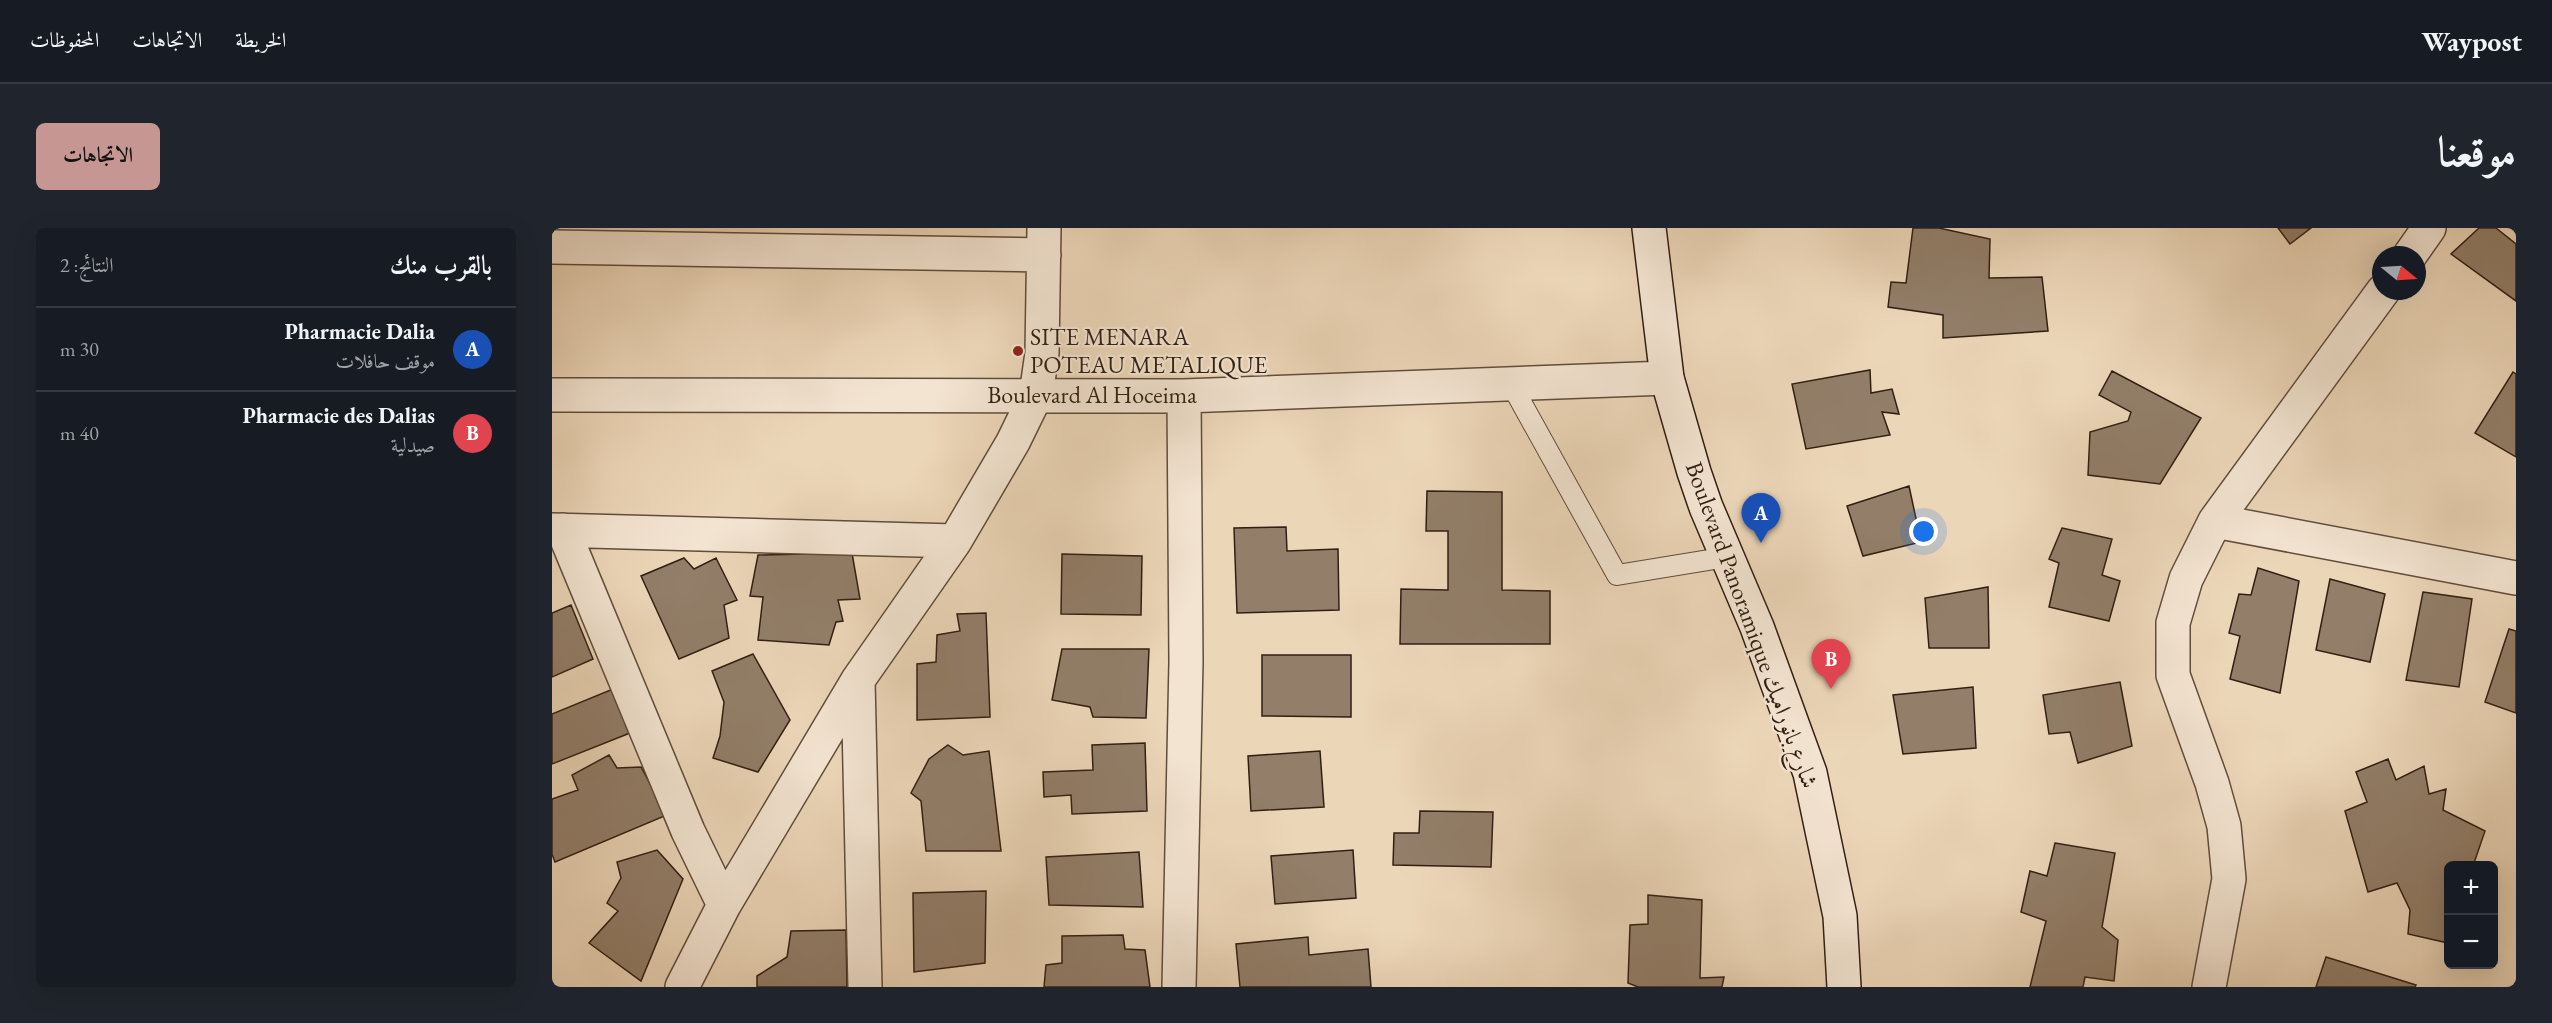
<!DOCTYPE html>
<html lang="ar">
<meta charset="utf-8">
<style>
:root{--surface:#171b24;--page:#20242c;--text:#f1f3f6;--muted:#9ea1a6;--line:#363941;--accent:#c59692}
body{margin:0;font-family:"EB Garamond",Amiri,serif;background:var(--page);color:var(--text);direction:rtl}
.controls{position:absolute;right:18px;bottom:18px;display:grid;overflow:hidden;border-radius:9px;box-shadow:0 6px 24px #0002}
.controls button{width:54px;height:54px;display:grid;place-items:center;padding:0;border:0;border-bottom:2px solid var(--line);background:var(--surface);color:var(--text);font:30px sans-serif}
.compass{position:absolute;left:1820px;top:18px;width:54px;height:54px;border-radius:50%;background:var(--surface);box-shadow:0 6px 24px #0002;rotate:108deg}
.you{position:absolute;left:1372px;top:304px;width:21px;height:21px;margin:-15px;border:4px solid #fff;border-radius:50%;background:#1a73e8;box-shadow:0 0 0 9px #1a73e833}
.badge{display:grid;place-items:center;width:39px;height:39px;border-radius:50%;background:var(--accent);color:#fff;font-size:20px;font-weight:700}
.pin{position:absolute;translate:-50% -50px;filter:drop-shadow(0 2px 3px #0008)}
.pin::after{content:'';position:absolute;top:32px;width:21px;height:18px;background:inherit;clip-path:polygon(0 0,100% 0,50% 100%)}
.list{margin:0;padding:0;list-style:none}
h2{display:flex;justify-content:space-between;align-items:center;height:78px;margin:0;padding:0 24px;font-size:26px}
h2 small{font-size:20px;font-weight:400;color:var(--muted)}
.list li{display:grid;grid-template-columns:39px 1fr auto;gap:18px;align-items:center;box-sizing:border-box;height:84px;padding:0 24px;border-top:2px solid var(--line)}
.list b{display:block;font-size:22px;white-space:nowrap}
.list p{margin:0;font-size:20px;white-space:nowrap;color:var(--muted)}
.list em{font-size:20px;font-style:normal;color:var(--muted)}
.map{position:relative;flex:none;width:1964px;height:759px;overflow:hidden;direction:ltr;border-radius:9px}
header{display:flex;align-items:center;gap:36px;box-sizing:border-box;height:84px;padding:0 30px;background:var(--surface);border-bottom:2px solid var(--line)}
header strong{font-size:28px}
nav{display:flex;gap:33px;margin-inline-start:auto;font-size:21px}
.intro{display:flex;align-items:center;justify-content:space-between;box-sizing:border-box;height:144px;padding:0 36px}
h1{margin:0;font-size:42px}
.button{padding:15px 27px;border-radius:9px;background:var(--accent);color:#111;font-size:21px;font-weight:700}
main{display:flex;gap:36px;padding:0 36px}
aside{flex:1;background:var(--surface);border-radius:9px;box-shadow:0 6px 24px #0002}
.map>svg:first-child{display:block}
.building{fill:#927e69;stroke:#311f13;stroke-width:1.5}
.lines{fill:none;stroke-linecap:round;stroke-linejoin:round}
.lane-casing{stroke:#604d3c;stroke-width:22}
.street-casing{stroke:#604d3c;stroke-width:36}
.secondary-casing{stroke:#311f13;stroke-width:36}
.lane{stroke:#f3e4d1;stroke-width:20}
.street{stroke:#f3e4d1;stroke-width:33}
.secondary{stroke:#f3e4d1;stroke-width:33}
.poi-dot{fill:#8f2418;stroke:#f3e4d1;stroke-width:2}
.labels{text-anchor:middle;stroke-width:4.5;stroke-linejoin:round;paint-order:stroke}
.poi-label{font-size:24px;fill:#311f13;stroke:#f3e4d1;text-anchor:start}
.street-label{font-size:24px;fill:#311f13;stroke:#f3e4d1}
</style>
<header>
<strong>Waypost</strong>
<nav><a>الخريطة</a><a>الاتجاهات</a><a>المحفوظات</a></nav>
</header>
<div class="intro"><h1>موقعنا</h1><a class="button">الاتجاهات</a></div>
<main>
<div class="map">
<svg width="1964" height="759" viewBox="0 0 1964 759">
<rect width="100%" height="100%" fill="#ecd6b8"/>
<filter id="stains"><feTurbulence type="fractalNoise" baseFrequency=".00333" numOctaves="4"/><feColorMatrix values="0 0 0 0 .2 0 0 0 0 .09 0 0 0 0 .02 0 0 0 .5 -.17"/></filter>
<radialGradient id="worn" r=".72"><stop offset=".6" stop-color="#630" stop-opacity="0"/><stop offset="1" stop-color="#630" stop-opacity=".3"/></radialGradient>
<path class="building" d="M1361,0H1387L1438,11L1437,50L1490,49L1496,103L1391,110V87L1336,79L1339,54L1354,55Z
M1726,0H1759L1738,16Z
M1927,0H1944L1964,16V73L1899,26Z
M1318,142L1319,165L1340,161L1347,186L1330,184L1338,207L1254,221L1240,156Z
M1560,143L1649,190L1608,256L1536,247L1538,204L1576,193L1579,184L1547,167Z
M1961,144L1964,146V229L1923,205Z
M1357,258L1369,314L1311,328L1295,278Z
M875,263L950,264V362L998,363V416H848L849,361L896,362V303H874Z
M734,299L735,323L786,321L787,382L685,385L682,300Z
M1510,300L1560,311L1550,347L1568,353L1557,393L1497,379L1507,335L1497,331Z
M300,325L308,371L286,372L291,393L284,394L277,417L206,412L211,369L198,368L206,327Z
M510,326L590,328L589,387L509,386Z
M132,330L142,341L164,330L185,372L172,377L177,410L127,431L89,348Z
M1706,340L1747,353L1728,465L1678,451L1688,408L1677,405L1687,366L1699,367Z
M1778,351L1833,366L1818,434L1764,422Z
M1436,359L1437,420H1377L1373,370Z
M1871,364L1920,371L1907,459L1854,452Z
M19,377L41,431L0,449V385Z
M434,385L438,489L365,492V436L384,434L385,407L408,403L405,386Z
M1957,401L1964,403V485L1933,474Z
M510,421H597L594,490L541,489L538,479L500,472Z
M201,426L238,492L206,544L161,530L168,508L172,474L160,443Z
M710,427H799V489L710,488Z
M1568,454L1580,518L1526,535L1518,504L1497,506L1491,467Z
M1421,459L1424,520L1351,526L1341,467Z
M61,461L78,505L0,536V486Z
M593,515L595,583L520,586L519,567L492,569L491,544L541,542L540,517Z
M396,517L411,527L437,523L449,623H374L369,573L359,565L377,531Z
M768,523L772,579L699,583L696,528Z
M57,527L65,540L89,539L115,587L3,634L0,626V571L26,562L20,547Z
M1836,531L1844,552L1872,538L1877,566L1894,561L1891,582L1933,603L1921,638H1896V715L1856,706L1858,682L1845,655L1816,664L1793,583L1815,574L1804,544Z
M868,583L941,584L939,639L841,637L842,605H867Z
M1503,615L1563,625L1550,699L1566,712L1562,753L1533,749L1531,759H1478L1494,693L1469,684L1478,643L1495,648Z
M105,622L131,651L89,753L37,715L66,683L55,675L69,650L65,634Z
M801,622L804,670L723,676L719,628Z
M587,624L591,679L497,677L494,629Z
M434,663L433,735L362,744L361,665Z
M1096,667L1150,672L1148,750L1172,749L1170,759H1086L1076,755L1078,697L1096,696Z
M294,702L295,759H205V748L235,729L239,703Z
M571,707L573,721L593,722L598,759H492L494,737L510,735V708Z
M756,709L757,727L816,721L819,759H688L684,716Z
M1774,729L1864,757L1863,759H1764Z"/>
<g class="lines">
<g class="lane-casing">
<path id="lane" d="M959,156L1065,347L1175,329"/>
</g>
<g class="street-casing">
<path id="street" d="M0,19L492,27
M1858,27L1877,0
M0,167L632,168L1115,150
M1663,293L1964,350
M0,302L403,313
M11,302L136,603L172,677
M306,452L313,759
M130,759L172,677L306,452L403,313L461,214L484,167L490,125L492,0
M627,759L634,434L632,168
M1657,759L1677,651L1672,598L1660,555L1621,447V395L1634,351L1663,293L1831,63"/>
</g>
<g class="secondary-casing">
<path id="secondary" d="M1097,0L1115,150L1142,244L1154,279L1205,399L1258,545L1288,688L1292,759"/>
</g>
<use href="#lane" class="lane"/>
<use href="#street" class="street"/>
<use href="#secondary" class="secondary"/>
</g>
<circle class="poi-dot" cx="466" cy="123" r="6"/>
<g class="labels">
<g class="poi-label">
<text x="478" y="117">SITE MENARA<tspan x="478" dy="28">POTEAU METALIQUE</tspan></text>
</g>
<g class="street-label">
<text x="540" y="175">Boulevard Al Hoceima</text>
<text transform="translate(1200 397) rotate(70)" y="8">Boulevard Panoramique شارع بانوراميك</text>
</g>
</g>
<rect width="100%" height="100%" filter="url(#stains)"/>
<rect width="100%" height="100%" fill="url(#worn)"/>
</svg>
<div class="controls">
<button>+</button>
<button>−</button>
</div>
<svg class="compass" viewBox="-18 -18 36 36"><path d="M0-13l5 13h-10z" fill="#e53935"/><path d="M0 13l5-13h-10z" fill="#9ea1a6"/></svg>
<div class="you"></div>
<div class="pin badge" style="left:1209px;top:315px;background:#1a4fb4">A</div>
<div class="pin badge" style="left:1279px;top:461px;background:#e0444e">B</div>
</div>
<aside>
<h2>بالقرب منك<small>النتائج: 2</small></h2>
<ul class="list">
<li><span class="badge" style="background:#1a4fb4">A</span><div><b>Pharmacie Dalia</b><p>موقف حافلات</p></div><em>30 m</em></li>
<li><span class="badge" style="background:#e0444e">B</span><div><b>Pharmacie des Dalias</b><p>صيدلية</p></div><em>40 m</em></li>
</ul>
</aside>
</main>
